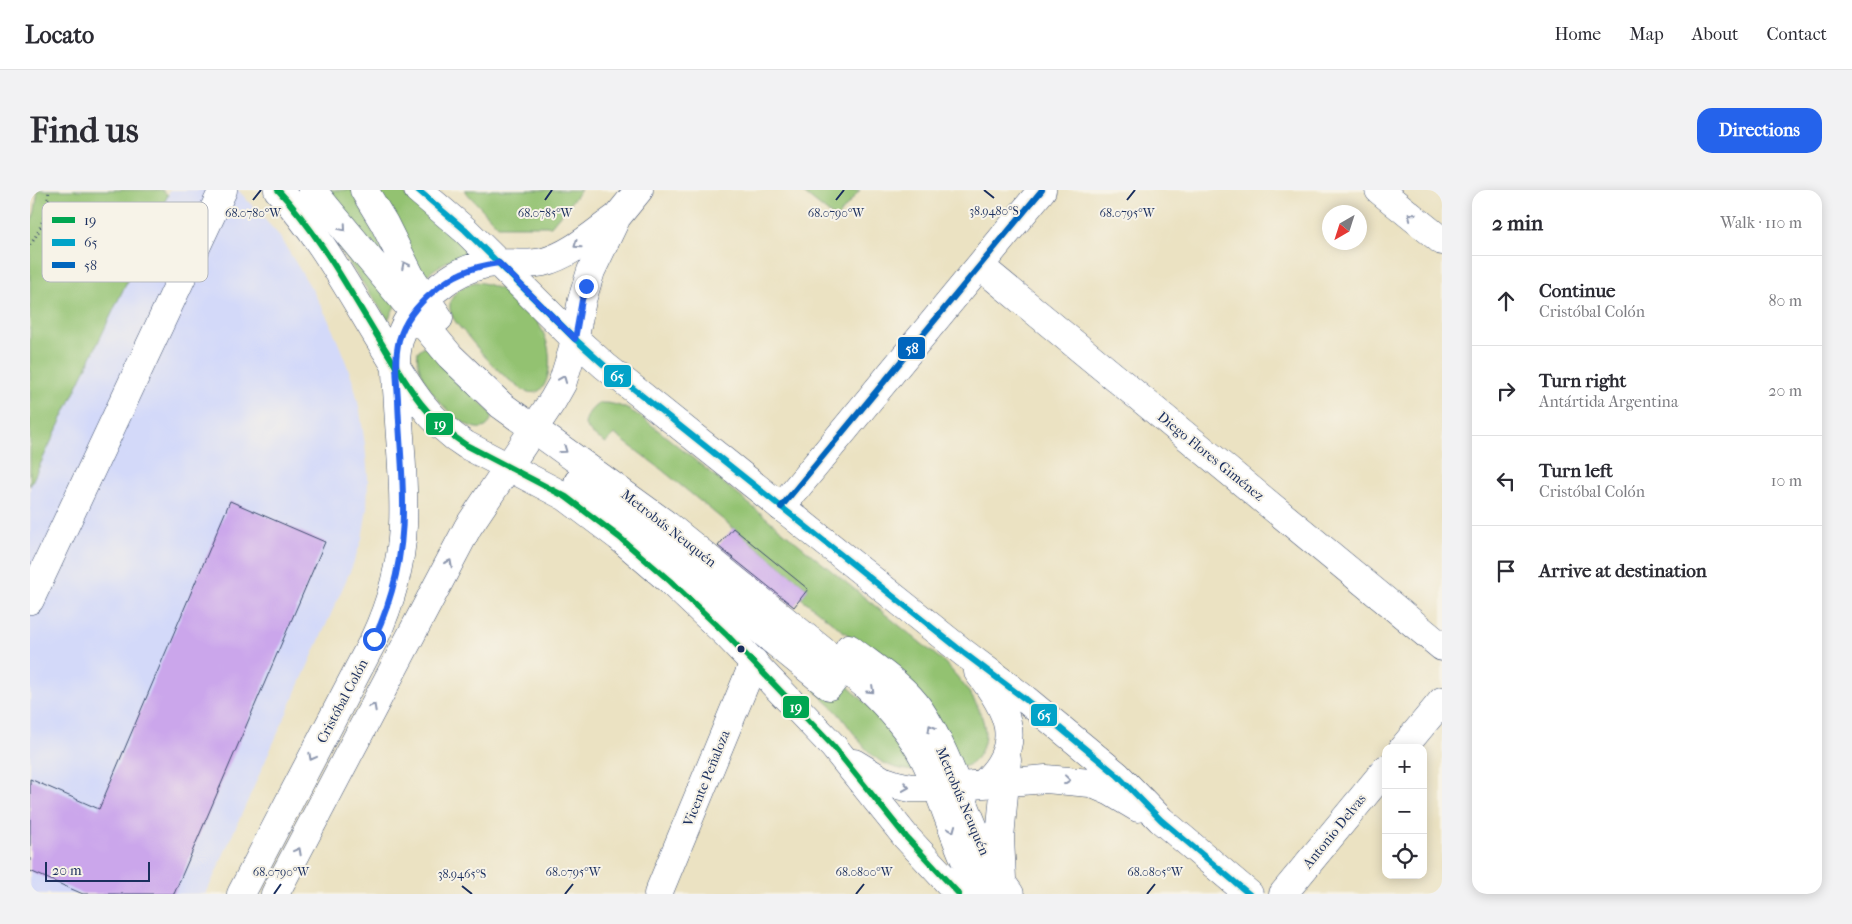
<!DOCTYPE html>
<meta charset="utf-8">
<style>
:root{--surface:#fff;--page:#f2f2f3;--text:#2b2b33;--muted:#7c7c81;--line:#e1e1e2;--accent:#2563eb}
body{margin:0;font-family:"IM FELL French Canon",serif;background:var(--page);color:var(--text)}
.controls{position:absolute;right:15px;bottom:15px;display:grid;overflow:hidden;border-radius:10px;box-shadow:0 2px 12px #0003}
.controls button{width:45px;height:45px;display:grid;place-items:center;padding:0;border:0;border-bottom:1px solid var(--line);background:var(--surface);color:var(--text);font:25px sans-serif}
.compass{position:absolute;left:1292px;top:15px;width:45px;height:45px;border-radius:50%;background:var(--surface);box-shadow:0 2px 12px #0003;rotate:219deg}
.scale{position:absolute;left:15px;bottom:12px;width:105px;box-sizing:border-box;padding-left:5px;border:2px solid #1b2f5e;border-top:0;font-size:14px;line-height:18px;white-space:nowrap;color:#1b2f5e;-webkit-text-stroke:4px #f7f3e8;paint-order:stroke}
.stop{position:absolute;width:15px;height:15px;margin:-11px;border:4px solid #2563eb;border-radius:50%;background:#fff}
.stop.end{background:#2563eb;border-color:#fff;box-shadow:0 1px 5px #0008}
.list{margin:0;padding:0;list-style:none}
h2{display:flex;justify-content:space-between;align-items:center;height:65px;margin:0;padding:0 20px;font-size:21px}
h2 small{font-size:16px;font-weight:400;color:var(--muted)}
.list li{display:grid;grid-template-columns:32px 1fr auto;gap:15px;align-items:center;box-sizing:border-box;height:90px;padding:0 20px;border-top:1px solid var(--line)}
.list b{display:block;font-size:19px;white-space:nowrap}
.list p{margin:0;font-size:16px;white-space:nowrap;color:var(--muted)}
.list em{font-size:16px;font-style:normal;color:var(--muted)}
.icon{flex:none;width:28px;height:28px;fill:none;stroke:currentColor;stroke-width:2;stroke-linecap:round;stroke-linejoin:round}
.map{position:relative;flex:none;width:1412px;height:704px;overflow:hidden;border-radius:15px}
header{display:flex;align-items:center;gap:30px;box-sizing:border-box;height:70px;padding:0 25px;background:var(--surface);border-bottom:1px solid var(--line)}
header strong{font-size:24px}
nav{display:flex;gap:28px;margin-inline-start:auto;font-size:18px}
.intro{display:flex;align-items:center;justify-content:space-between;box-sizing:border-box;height:120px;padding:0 30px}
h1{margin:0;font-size:35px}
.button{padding:12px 22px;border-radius:15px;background:var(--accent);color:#fff;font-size:18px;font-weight:700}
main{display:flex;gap:30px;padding:0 30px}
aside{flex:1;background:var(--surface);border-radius:15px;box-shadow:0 2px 12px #0003}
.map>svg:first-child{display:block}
.built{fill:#d3d9f9}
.green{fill:#93c271;stroke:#577868}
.building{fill:#cba6eb}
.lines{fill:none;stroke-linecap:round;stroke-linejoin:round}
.minor-casing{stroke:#3a4a6d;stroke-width:29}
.major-casing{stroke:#3a4a6d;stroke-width:29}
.path{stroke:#3a4a6d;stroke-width:3;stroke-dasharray:1 4;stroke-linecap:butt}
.minor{stroke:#fff;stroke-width:28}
.major{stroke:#fff;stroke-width:28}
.bus-1-casing{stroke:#f7f3e8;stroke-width:10}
.bus-2-casing{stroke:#f7f3e8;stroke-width:10}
.bus-3-casing{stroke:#f7f3e8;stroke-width:10}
.bus-1{stroke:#00a651;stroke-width:6}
.bus-2{stroke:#01a3c8;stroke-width:6}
.bus-3{stroke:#0065bd;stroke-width:6}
.oneway{stroke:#8d97ae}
.route{stroke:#2563eb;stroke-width:6}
.ticks{fill:none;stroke:#1b2f5e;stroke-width:2}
.bus-dot{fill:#1b2f5e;stroke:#f7f3e8;stroke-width:2}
.labels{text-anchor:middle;stroke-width:4;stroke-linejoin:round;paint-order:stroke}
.street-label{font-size:14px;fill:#1b2f5e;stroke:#f7f3e8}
.key{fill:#f7f3e8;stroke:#b5b8bf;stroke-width:1}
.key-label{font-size:14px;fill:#1b2f5e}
.ticks-label{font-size:12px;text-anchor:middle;fill:#1b2f5e;stroke:#f7f3e8;stroke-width:4;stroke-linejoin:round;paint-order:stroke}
.line-badge{stroke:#f7f3e8;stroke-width:2}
.badge-label{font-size:14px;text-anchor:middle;font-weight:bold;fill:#fff}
</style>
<header>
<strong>Locato</strong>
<nav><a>Home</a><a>Map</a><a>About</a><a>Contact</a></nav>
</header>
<div class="intro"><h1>Find us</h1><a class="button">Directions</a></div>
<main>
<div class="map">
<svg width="1412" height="704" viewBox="0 0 1412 704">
<rect width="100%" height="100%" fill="#f7f3e8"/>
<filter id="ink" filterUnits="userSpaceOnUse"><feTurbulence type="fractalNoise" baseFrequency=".02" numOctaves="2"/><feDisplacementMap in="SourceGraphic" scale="10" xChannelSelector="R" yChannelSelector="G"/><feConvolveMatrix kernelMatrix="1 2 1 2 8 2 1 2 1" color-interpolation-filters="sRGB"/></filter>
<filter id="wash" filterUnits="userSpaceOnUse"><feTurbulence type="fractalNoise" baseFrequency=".0096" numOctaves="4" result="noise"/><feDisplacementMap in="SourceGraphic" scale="20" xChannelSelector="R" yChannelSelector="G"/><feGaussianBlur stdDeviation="1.12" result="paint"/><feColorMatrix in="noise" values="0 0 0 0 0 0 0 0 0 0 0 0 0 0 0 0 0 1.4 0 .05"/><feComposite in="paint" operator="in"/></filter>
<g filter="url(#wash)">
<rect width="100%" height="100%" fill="#ebe2c2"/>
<path class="built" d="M140,0H208L248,44L283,101L300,133L313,165L323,191L330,221L335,255L338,287L337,319L332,349L322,377L176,704H0V296Z"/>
<path class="green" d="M8,0H132L138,5L0,296V36L5,21Z
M295,0H322L365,85Z
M343,0H370L444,62C424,65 410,75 394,87Z
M434,0H551L521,36H468Z
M770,0H830L806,29Z
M286,24L367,112L358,130Z
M446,92C477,95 509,123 517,153C523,172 519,217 490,198C468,183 452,164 436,144C430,138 424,131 421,123C415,107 433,94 446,92Z
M394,156L462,224C457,269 381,197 388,161Z
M570,213C589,212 604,222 618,232L913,471C933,492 968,532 950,563C946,570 940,576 932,577L878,492L771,408L778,399L627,276L584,244L576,253L562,244L555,235C556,225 561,218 570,213Z
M807,486L858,534L887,581C840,579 833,552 807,522C800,515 792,508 785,500Z"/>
<g id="blocks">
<path class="building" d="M200,311L295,352L144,704H53L0,681V589L69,619Z
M703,338L778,399L764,417L688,356Z"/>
</g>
</g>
<g filter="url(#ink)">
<use href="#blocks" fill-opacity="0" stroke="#3a4a6d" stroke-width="1"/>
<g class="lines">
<g class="minor-casing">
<path id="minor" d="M282,0L420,166L471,215L637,335L834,494C858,516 879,539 894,568C916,612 926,662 953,704
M334,0L354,33L381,87L409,128
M1349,0L1412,51
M950,76L1412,457
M548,292L638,350L807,486L799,496Z
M751,317L1012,0
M0,410L193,0
M819,458C843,477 873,495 890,520C929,578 938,648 980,704
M1373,558L1412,511
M972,689L970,648L977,570
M628,704L724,472
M1253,704L1356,579"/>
</g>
<g class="major-casing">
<path id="major" d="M248,0C291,46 321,104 354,157C377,195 398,231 436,255L536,307L589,347L640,391L696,444L803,556L876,647L929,704
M388,0L435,40L545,149L575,176L934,463L995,509L1087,585L1131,630L1219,704
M948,482C979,521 995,554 954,593
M824,573L852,590L867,595L881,598H906L1016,589L1060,593L1081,602L1108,618
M211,704L344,449C361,413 371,376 373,336C375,296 370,255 368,215C367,193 363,169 370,147C377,126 391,110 409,97C427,82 448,73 471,73C485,73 499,75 513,72C541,65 564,43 587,27
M245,704L438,337L523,210L532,194L542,162L552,110L561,81L587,27L609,0"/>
</g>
<path class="path" d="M0,55C12,39 17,20 19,0"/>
<use href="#minor" class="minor"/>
<use href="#major" class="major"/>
<g class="bus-1-casing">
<path id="bus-1" d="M248,0C291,46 321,104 354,157C377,195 398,231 436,255L536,307L589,347L640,391L696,444L803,556L876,647L929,704"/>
</g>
<g class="bus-2-casing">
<path id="bus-2" d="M388,0L435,40L545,149L575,176L934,463L995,509L1087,585L1131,630L1219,704"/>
</g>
<g class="bus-3-casing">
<path id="bus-3" d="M751,317L1012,0"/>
</g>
<use href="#bus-1" class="bus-1"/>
<use href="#bus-2" class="bus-2"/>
<use href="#bus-3" class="bus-3"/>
</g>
<defs><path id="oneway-chevron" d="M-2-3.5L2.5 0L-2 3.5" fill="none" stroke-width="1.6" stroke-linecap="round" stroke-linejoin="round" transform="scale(1.25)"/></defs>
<g class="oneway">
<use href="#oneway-chevron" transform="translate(1381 26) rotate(-141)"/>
<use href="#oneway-chevron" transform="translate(313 38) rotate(50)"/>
<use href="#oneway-chevron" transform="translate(547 55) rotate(145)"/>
<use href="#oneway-chevron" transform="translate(375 75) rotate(-117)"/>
<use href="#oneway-chevron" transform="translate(533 189) rotate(-68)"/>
<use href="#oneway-chevron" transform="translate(534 260) rotate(36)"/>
<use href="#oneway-chevron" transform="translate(419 373) rotate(-62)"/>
<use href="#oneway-chevron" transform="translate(841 500) rotate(43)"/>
<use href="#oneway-chevron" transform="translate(343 517) rotate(-62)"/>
<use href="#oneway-chevron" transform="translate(901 538) rotate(-120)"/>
<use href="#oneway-chevron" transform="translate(282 567) rotate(118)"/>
<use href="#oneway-chevron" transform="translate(1037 590) rotate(6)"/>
<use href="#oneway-chevron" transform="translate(876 597) rotate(9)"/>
<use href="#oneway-chevron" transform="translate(922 639) rotate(68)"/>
<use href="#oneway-chevron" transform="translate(268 661) rotate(-62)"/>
</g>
</g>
<g class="lines" filter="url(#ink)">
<path class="route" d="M344,449C364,406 374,361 373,313C373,279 369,244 368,210C367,190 364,170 369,150C375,129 388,114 404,101C423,84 444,76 469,73L545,149L552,110L556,96"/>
</g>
<path class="ticks" d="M954,0L964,8M223,10L231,0M515,10L522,0M806,10L814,0M1097,10L1105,0M432,696L442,704M244,704L251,694M535,704L543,694M826,704L834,694M1117,704L1125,694"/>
<circle class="bus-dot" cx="711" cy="459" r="4.5"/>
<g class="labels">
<g class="street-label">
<text transform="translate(1181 266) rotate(39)" y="5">Diego Flores Giménez</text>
<text transform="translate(639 338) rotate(38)" y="5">Metrobús Neuquén</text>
<text transform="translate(312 511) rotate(-62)" y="5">Cristóbal Colón</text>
<text transform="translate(676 588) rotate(-68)" y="5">Vicente Peñaloza</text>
<text transform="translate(933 611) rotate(67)" y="5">Metrobús Neuquén</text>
<text transform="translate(1304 641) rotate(-51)" y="5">Antonio Delvas</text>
</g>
</g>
<rect x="12" y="12" width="166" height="80" rx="8" class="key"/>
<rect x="22" y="27" width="23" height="6" fill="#00a651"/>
<rect x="22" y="49" width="23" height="7" fill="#01a3c8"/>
<rect x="22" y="72" width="23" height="6" fill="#0065bd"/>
<g class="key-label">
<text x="54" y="35">19</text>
<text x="54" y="57">65</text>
<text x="54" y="80">58</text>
</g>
<g class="ticks-label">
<text x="964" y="25">38.9480°S</text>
<text x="223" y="27">68.0780°W</text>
<text x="515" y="27">68.0785°W</text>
<text x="806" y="27">68.0790°W</text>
<text x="1097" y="27">68.0795°W</text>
<text x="251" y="686">68.0790°W</text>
<text x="543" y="686">68.0795°W</text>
<text x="834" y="686">68.0800°W</text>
<text x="1125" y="686">68.0805°W</text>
<text x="432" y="688">38.9465°S</text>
</g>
<g class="line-badge">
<rect x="867" y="146" width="29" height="24" rx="5" fill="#0065bd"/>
<rect x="573" y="174" width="29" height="24" rx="5" fill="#01a3c8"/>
<rect x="395" y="222" width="29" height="24" rx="5" fill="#00a651"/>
<rect x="752" y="505" width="28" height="24" rx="5" fill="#00a651"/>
<rect x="1000" y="513" width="28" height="24" rx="5" fill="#01a3c8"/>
</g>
<g class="badge-label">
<text x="882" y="163">58</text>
<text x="587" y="191">65</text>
<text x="410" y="239">19</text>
<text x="766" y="522">19</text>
<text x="1014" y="530">65</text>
</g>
</svg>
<div class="controls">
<button>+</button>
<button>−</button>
<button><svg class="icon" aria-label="locate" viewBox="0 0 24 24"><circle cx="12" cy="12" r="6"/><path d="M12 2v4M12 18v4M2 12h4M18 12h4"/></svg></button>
</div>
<svg class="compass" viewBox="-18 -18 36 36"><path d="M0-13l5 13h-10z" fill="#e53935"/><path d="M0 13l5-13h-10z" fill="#7c7c81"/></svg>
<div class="scale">20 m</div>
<div class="stop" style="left:344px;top:449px"></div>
<div class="stop end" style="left:556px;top:96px"></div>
</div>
<aside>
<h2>2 min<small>Walk · 110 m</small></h2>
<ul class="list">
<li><svg class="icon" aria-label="ahead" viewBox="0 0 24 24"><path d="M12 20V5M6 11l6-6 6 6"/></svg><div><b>Continue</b><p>Cristóbal Colón</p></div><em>80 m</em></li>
<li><svg class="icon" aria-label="right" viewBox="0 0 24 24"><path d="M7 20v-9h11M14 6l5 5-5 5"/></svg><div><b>Turn right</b><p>Antártida Argentina</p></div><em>20 m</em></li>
<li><svg class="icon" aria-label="left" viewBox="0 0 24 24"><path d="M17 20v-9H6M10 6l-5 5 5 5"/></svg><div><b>Turn left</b><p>Cristóbal Colón</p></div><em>10 m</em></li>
<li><svg class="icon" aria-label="arrive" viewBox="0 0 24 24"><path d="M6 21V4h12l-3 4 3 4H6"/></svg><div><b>Arrive at destination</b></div></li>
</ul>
</aside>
</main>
